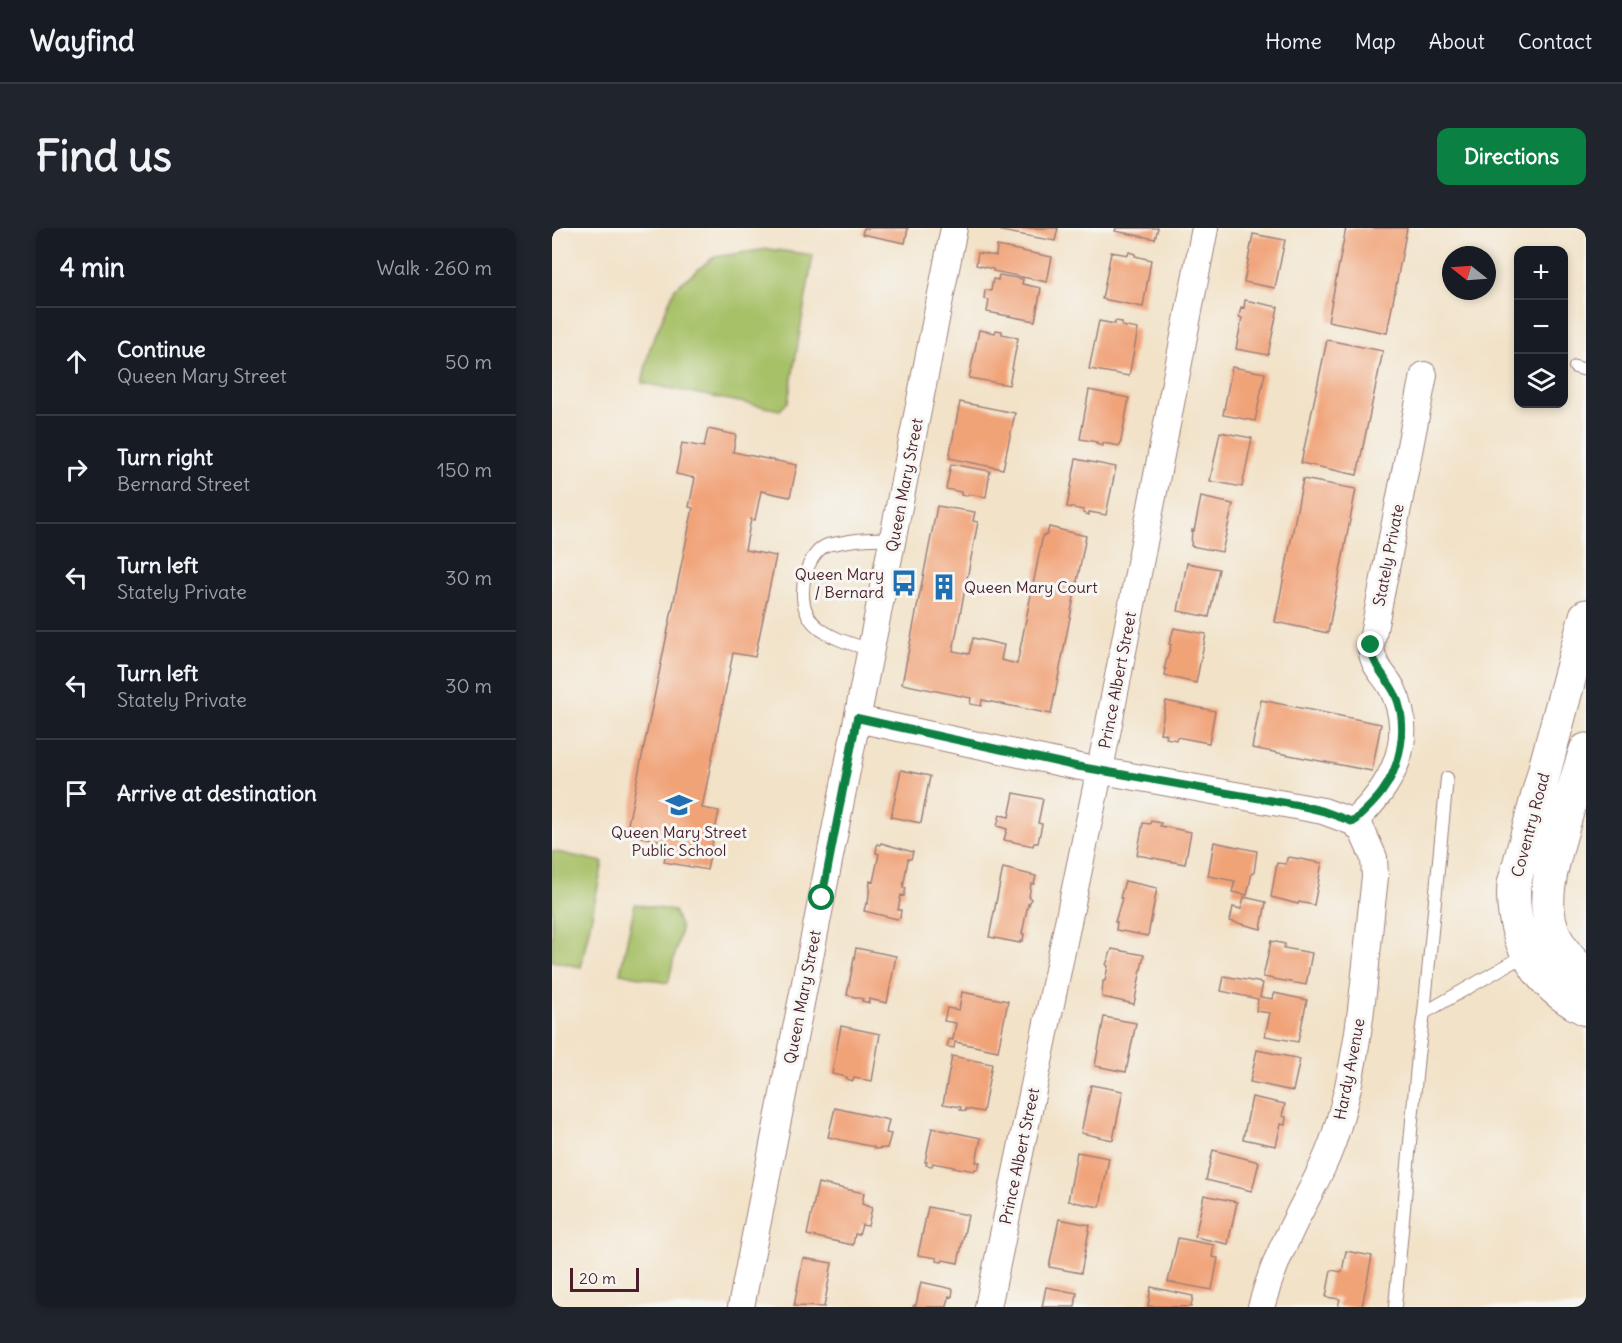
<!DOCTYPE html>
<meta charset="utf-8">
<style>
:root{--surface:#171b24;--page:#20242c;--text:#f1f3f6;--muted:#9ea1a6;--line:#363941;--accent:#0b8043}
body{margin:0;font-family:Delius,sans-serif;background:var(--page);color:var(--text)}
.controls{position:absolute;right:18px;top:18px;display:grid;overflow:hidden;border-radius:12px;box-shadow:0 3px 9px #0003}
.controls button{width:54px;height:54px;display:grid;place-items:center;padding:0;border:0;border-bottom:2px solid var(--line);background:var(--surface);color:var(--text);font:30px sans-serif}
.compass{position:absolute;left:890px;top:18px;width:54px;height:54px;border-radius:50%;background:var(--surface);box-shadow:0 3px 9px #0003;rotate:287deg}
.scale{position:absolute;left:18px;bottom:15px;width:69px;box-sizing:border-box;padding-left:6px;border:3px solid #4a1f2b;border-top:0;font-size:16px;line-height:21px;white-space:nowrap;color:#4a1f2b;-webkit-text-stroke:4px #f6f6f2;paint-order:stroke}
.stop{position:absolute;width:18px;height:18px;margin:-14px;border:4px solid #0b8043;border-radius:50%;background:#fff}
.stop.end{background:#0b8043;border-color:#fff;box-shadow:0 2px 6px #0008}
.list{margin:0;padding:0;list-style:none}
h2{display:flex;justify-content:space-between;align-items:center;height:78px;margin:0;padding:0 24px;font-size:26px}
h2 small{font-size:20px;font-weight:400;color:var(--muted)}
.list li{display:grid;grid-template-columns:39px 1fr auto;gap:18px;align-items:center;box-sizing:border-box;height:108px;padding:0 24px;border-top:2px solid var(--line)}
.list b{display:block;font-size:22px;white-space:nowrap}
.list p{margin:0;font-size:20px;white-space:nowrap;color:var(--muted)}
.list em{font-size:20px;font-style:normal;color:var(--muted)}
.icon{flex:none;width:33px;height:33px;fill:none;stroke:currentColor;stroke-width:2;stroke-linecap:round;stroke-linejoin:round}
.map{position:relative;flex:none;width:1034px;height:1079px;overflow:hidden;border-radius:12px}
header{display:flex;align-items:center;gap:36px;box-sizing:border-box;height:84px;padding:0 30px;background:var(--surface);border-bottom:2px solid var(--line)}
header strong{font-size:28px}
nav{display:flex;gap:33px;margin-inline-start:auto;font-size:21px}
.intro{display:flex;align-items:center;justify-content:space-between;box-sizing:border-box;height:144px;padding:0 36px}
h1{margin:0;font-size:42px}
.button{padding:15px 27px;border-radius:12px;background:var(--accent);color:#fff;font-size:21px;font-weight:700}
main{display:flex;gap:36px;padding:0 36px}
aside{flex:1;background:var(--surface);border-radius:12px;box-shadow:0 3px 9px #0003}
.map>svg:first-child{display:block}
.green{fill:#a7c168;stroke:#78704a;stroke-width:1.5}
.building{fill:#f1a378}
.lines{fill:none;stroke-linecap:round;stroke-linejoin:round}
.lane-casing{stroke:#9e807a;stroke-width:14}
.street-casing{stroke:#9e807a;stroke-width:28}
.secondary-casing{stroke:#9e807a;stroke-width:35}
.lane{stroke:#fff;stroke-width:12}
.street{stroke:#fff;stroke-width:26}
.secondary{stroke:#fff;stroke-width:33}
.route{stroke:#0b8043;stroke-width:8}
.labels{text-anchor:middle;stroke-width:6;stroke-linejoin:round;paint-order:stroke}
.street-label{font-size:16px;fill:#4a1f2b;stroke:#f6f6f2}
.poi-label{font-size:16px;fill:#4a1f2b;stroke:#f6f6f2;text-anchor:end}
</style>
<header>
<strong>Wayfind</strong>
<nav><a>Home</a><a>Map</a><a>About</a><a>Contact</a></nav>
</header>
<div class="intro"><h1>Find us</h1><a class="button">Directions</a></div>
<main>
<aside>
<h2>4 min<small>Walk · 260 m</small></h2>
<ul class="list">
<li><svg class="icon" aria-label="ahead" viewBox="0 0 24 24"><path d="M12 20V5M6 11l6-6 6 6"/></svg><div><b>Continue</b><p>Queen Mary Street</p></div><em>50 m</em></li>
<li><svg class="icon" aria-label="right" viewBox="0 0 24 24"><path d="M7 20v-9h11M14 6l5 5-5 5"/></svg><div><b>Turn right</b><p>Bernard Street</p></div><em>150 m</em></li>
<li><svg class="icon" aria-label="left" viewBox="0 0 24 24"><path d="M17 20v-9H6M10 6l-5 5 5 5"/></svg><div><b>Turn left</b><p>Stately Private</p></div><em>30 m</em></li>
<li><svg class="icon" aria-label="left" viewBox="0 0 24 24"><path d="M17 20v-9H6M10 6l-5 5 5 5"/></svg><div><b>Turn left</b><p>Stately Private</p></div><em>30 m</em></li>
<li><svg class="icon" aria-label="arrive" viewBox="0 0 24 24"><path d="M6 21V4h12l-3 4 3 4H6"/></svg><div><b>Arrive at destination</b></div></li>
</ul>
</aside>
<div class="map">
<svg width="1034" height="1079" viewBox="0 0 1034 1079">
<rect width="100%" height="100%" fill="#f6f6f2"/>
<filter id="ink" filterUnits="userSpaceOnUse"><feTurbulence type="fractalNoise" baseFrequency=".0167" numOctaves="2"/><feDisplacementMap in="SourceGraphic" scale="12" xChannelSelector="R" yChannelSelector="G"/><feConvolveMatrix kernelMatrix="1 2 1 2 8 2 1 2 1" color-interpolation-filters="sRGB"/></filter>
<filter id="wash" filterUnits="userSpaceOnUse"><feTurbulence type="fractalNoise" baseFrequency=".008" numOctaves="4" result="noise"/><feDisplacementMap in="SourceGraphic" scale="24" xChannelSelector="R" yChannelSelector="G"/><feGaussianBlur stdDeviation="1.35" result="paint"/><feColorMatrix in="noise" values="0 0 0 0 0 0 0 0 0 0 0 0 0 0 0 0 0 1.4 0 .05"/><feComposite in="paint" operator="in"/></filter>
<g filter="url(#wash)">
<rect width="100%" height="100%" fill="#f2e2c8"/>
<path class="green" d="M216,21L261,27L236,174L228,182L90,155L98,120L123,60L162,29Z
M0,623L51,634L29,739L0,733Z
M83,676L122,683L129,701L116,755L68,745Z"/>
<g id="blocks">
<path class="building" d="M312,0H356L353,15L310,6Z
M450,0H506L503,13L449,3Z
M564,0H606L603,11L563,3Z
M794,0H855L835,105L776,93Z
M701,6L733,12L723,60L692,54Z
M445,18L500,29L495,54L441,43V41L424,37L426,25L444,28Z
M559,24L576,27L577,24L583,26V28L599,32L591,79L550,71Z
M447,47L471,51L470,56L489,60L483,93L435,84L437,72L432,71L433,62L439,63L441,51L446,52Z
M693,72L726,79L716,127L684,121L690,90L687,89L689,79L692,80Z
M547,93L563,96V93L570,94V98L586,101L577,148L537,141Z
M427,102L443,105L444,102L450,103V106L466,110L457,157L417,150Z
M775,112L831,123L805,247L749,235Z
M680,139L713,145L703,193L671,187Z
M537,162L577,170L568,218L551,215V218L544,216L545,214L528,211Z
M408,174L463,185L451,241L397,230Z
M156,201L184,207L181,224L245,237L238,269L209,263L203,292L199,291L193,322L224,328L203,429L181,425L150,580L167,583L155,642L112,634L116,614L74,606L141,280L137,279L143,250L124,246L130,215L152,219Z
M668,204L700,210L690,259L658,253Z
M524,231L564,239L554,287L537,284V287L531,285L532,282L515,279Z
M399,236L438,243L434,269L416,266L415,268L409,267V264L394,261Z
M751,251L804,261L776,405L723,394Z
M649,269L681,276L670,324L639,318L640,302L642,303Z
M385,278L423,284L421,293L426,294L401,423L417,426L421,410L452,417L449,432L465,436L491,307H495L497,299L534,308L499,486L430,472L429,478L418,476L419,470L350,456Z
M635,335L667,341L657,389L626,383Z
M622,400L654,406L644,455L613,448L614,441H612L619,417L617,416Z
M709,472L829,496L820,543L700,520Z
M614,473L663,483L657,515L625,509L624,512L614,510L615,506L608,505Z
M349,542L378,548L369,595L339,589Z
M462,565L491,571L486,595L490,596L486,615H482L481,618L452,612L455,601L445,598L448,587L457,589Z
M599,593L609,595L608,598L639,604L633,636L585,627L591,595L598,596Z
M662,614L705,623L702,645H700L695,667L680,664L683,653L656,648Z
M329,615L361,624L359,631H356L351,660H354L352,668L349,667L346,682H349L348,690L345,691L312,683L314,675L316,676L318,653L321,654L327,626L324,625L325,616L328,617Z
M737,629L770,635L762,677L747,674L746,676L719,669L725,635L734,636L735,630Z
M451,640L484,648L482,656H479L477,669L479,671L477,677L476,676L470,706H472L471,713H468V715L437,709Z
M573,653L605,660L596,708L564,702L565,694H563L570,670H568Z
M692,669L714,674L709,701L678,693L681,679L689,681Z
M719,713L733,716L732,720L760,725L754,757L711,749Z
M304,720L344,728L335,775L317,771V775L310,773L311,771L295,767Z
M560,721L592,727L582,776L550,769L551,753H553L556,738L554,737Z
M672,748L711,755L708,769L721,771L722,765L755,772L746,814L713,808L718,785L704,783L706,771L669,763Z
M410,764L456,773L446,823L403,814L402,820L395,819L397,811L401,812L404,795L392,793L395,780L407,782Z
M552,789L584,795L574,844L543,838Z
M289,798L328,806L320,853L302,850L301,853L295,851V849L280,846Z
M705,822L748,831L741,863L698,854Z
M400,828L440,836L431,884L414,881V883L408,882L409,879L391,876Z
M539,857L571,863L561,912L529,905Z
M700,869L733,876L730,888L734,889L733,897L729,896L724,918L691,911Z
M283,880L337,892L334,905L339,906L335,920L322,921V919L276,909Z
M380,900L429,910L424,934H428L426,941H423L422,943L381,935L380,938L374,937L375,934H373Z
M661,922L707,934L700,963L654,952Z
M525,924L557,930L548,979L516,973Z
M266,955L312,965L310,976L320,980L316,998L310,997L307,1007L303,1006L301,1017L255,1007Z
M652,967L685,974L676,1016L643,1009Z
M376,979L416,987L406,1035L391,1032L390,1034L384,1033L385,1030L366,1027Z
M507,991L538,997L529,1045L497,1039Z
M626,1010L662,1017L660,1029L666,1030L660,1062L616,1054Z
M794,1023L820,1028L810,1079H786L788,1071L774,1069L779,1042L790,1044Z
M251,1030L280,1035L272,1079L242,1078Z
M369,1054L401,1061L400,1069L397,1068L395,1079H361L362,1077H364Z
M494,1059L525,1065L523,1079H490Z
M599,1059L641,1068L639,1079L596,1078Z"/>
</g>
</g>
<g filter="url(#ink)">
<use href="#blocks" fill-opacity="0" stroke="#9e807a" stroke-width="1.5"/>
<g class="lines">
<g class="lane-casing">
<path id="lane" d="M1023,139L1034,142
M319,422C280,410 241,400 253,348C255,338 263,323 273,318C276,316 283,316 286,315C305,311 322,310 341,311
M872,785L895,550
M843,1079L866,827L872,785L973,727"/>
</g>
<g class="street-casing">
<path id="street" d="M305,491L523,538L771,583L801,594L810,603L822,630L823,649C813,734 810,824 783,907C772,942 752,973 737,1006C725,1030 716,1054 709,1079
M801,594C839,560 865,513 841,462C832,444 820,440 819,417L872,147
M189,1079L402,0
M436,1079L552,521L653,0"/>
</g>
<g class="secondary-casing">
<path id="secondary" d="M1034,388L962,656C958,710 985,758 1034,781
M1034,522C1025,549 1017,577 1009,605C993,662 982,704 1034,746"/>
</g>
<use href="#lane" class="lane"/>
<use href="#street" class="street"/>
<use href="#secondary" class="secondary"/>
</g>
</g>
<g class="lines" filter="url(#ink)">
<path class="route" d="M270,670L305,490L523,538L750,578L771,583L801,594C811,585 822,575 830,564C849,538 857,496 843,466C834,448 820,438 819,417"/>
</g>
<defs>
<g id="bus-bare" transform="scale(2.07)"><path d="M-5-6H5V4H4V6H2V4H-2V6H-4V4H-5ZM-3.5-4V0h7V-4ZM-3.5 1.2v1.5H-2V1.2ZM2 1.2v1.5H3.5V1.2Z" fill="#1f6fb2" stroke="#f6f6f2" stroke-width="2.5" paint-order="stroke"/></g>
<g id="building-bare" transform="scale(2.07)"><path d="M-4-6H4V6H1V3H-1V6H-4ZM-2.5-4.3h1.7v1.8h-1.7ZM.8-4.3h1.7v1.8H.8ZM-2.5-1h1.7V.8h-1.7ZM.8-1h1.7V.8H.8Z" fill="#1f6fb2" stroke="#f6f6f2" stroke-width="2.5" paint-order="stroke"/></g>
<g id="school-bare" transform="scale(2.07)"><path d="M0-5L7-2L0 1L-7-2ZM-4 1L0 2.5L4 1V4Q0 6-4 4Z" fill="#1f6fb2" stroke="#f6f6f2" stroke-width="2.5" paint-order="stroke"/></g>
</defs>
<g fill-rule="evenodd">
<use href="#bus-bare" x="352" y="355"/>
<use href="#building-bare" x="392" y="359"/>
<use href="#school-bare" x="127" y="577"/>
</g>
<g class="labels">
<g class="street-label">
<text transform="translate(352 257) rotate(-79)" y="6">Queen Mary Street</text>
<text transform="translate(836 327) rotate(-79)" y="6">Stately Private</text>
<text transform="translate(565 452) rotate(-79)" y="6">Prince Albert Street</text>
<text transform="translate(978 597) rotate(-75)" y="6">Coventry Road</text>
<text transform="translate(250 769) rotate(-79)" y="6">Queen Mary Street</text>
<text transform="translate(797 841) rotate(-79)" y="6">Hardy Avenue</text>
<text transform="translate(467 928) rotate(-78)" y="6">Prince Albert Street</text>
</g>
<g class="poi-label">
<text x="332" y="352">Queen Mary<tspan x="332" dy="18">/ Bernard</tspan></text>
<text x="412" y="365" text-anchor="start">Queen Mary Court</text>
<text x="127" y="610" text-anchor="middle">Queen Mary Street<tspan x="127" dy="18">Public School</tspan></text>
</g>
</g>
</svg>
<div class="controls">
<button>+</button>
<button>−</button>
<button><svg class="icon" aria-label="layers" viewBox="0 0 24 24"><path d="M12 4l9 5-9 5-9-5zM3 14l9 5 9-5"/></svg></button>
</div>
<svg class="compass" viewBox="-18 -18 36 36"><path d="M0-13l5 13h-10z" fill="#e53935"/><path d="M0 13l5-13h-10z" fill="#9ea1a6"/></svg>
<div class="scale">20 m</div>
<div class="stop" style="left:270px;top:670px"></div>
<div class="stop end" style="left:819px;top:417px"></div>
</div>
</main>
